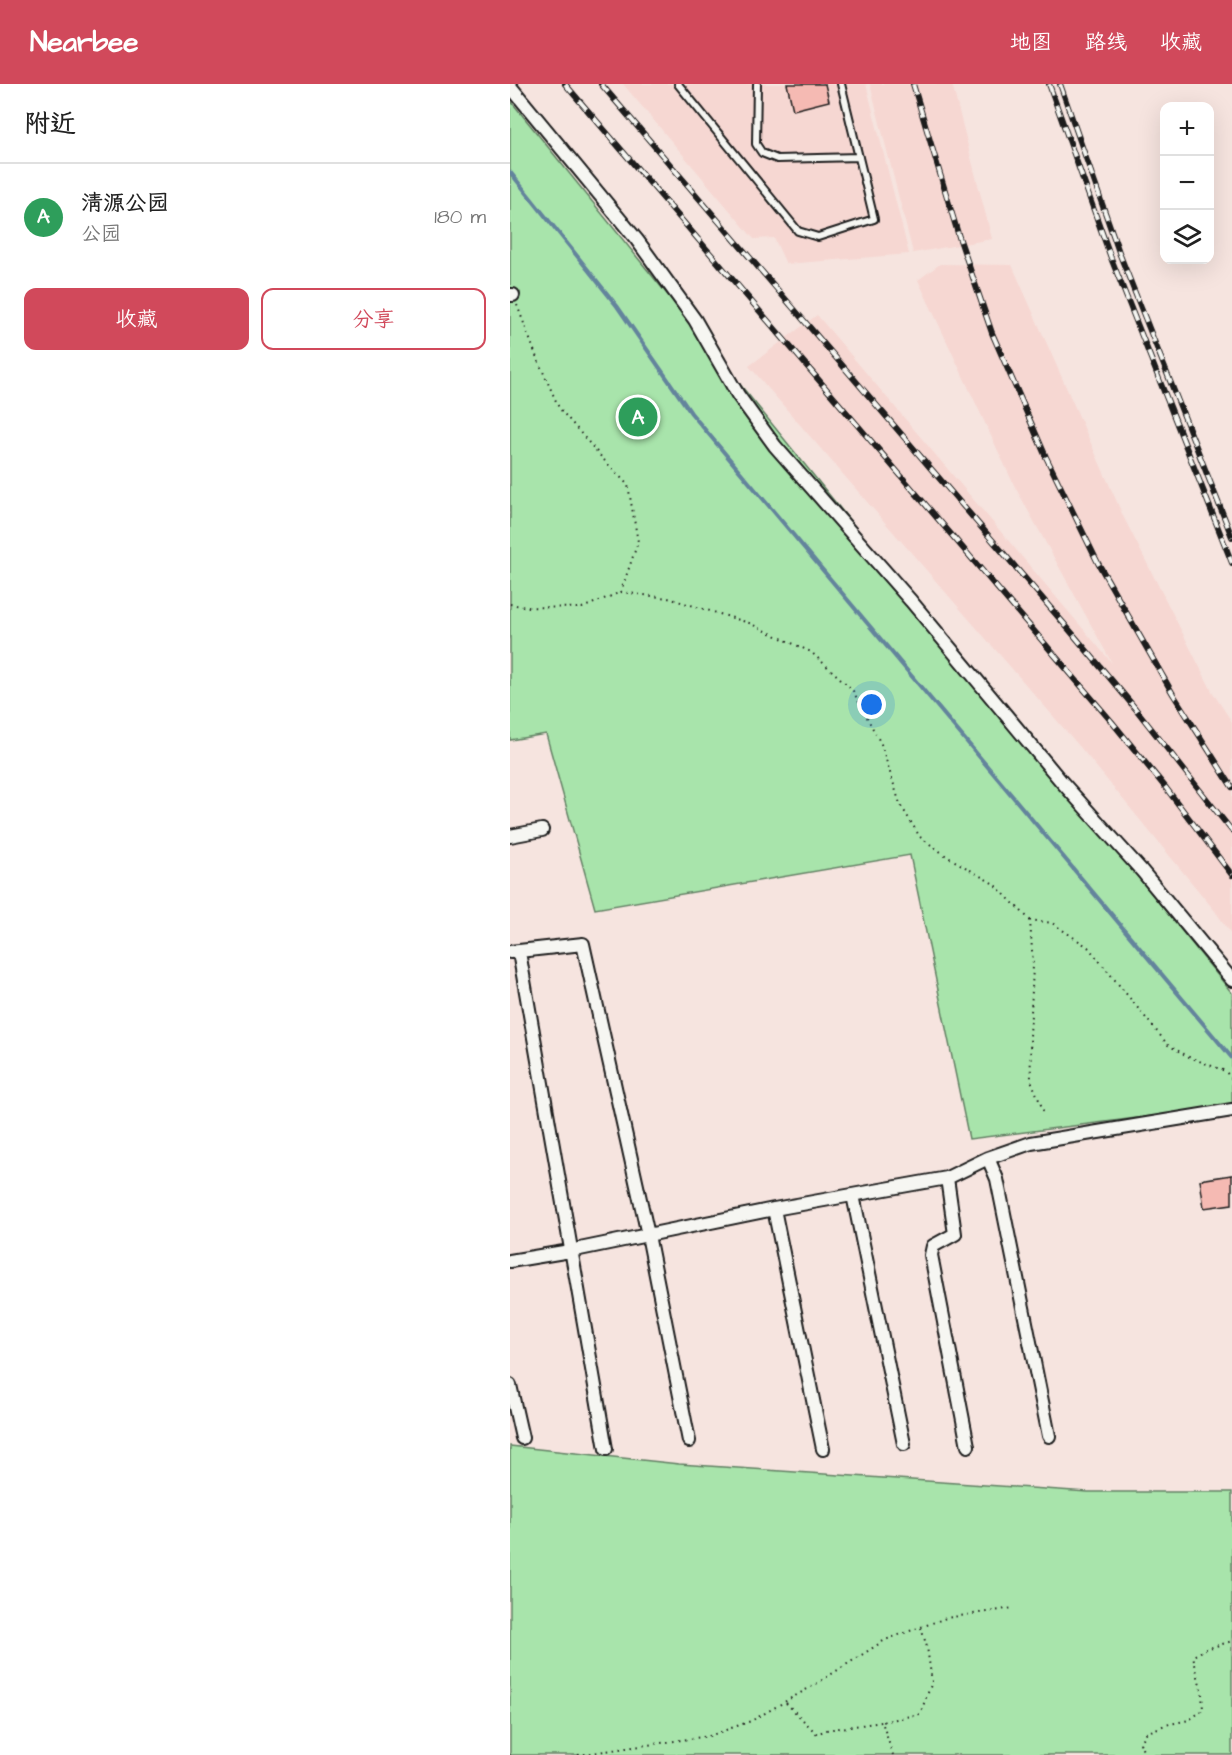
<!DOCTYPE html>
<html lang="zh">
<meta charset="utf-8">
<style>
:root{--surface:#fff;--page:#f6f6f6;--text:#222;--muted:#767676;--line:#e0e0e0;--accent:#d1495b}
body{margin:0;font-family:"Architects Daughter","LXGW WenKai TC",sans-serif;background:var(--page);color:var(--text)}
.controls{position:absolute;right:18px;top:18px;display:grid;overflow:hidden;border-radius:12px;box-shadow:0 6px 24px #0002}
.controls button{width:54px;height:54px;display:grid;place-items:center;padding:0;border:0;border-bottom:2px solid var(--line);background:var(--surface);color:var(--text);font:30px sans-serif}
.you{position:absolute;left:362px;top:621px;width:21px;height:21px;margin:-15px;border:4px solid #fff;border-radius:50%;background:#1a73e8;box-shadow:0 0 0 9px #1a73e833}
.badge{display:grid;place-items:center;width:39px;height:39px;border-radius:50%;background:var(--accent);color:#fff;font-size:20px;font-weight:700}
.pin{position:absolute;translate:-50% -50%;border:3px solid #fff;box-shadow:0 2px 6px #0006}
.list{margin:0;padding:0;list-style:none}
h2{display:flex;justify-content:space-between;align-items:center;height:78px;margin:0;padding:0 24px;font-size:26px}
h2 small{font-size:20px;font-weight:400;color:var(--muted)}
.list li{display:grid;grid-template-columns:39px 1fr auto;gap:18px;align-items:center;box-sizing:border-box;height:108px;padding:0 24px;border-top:2px solid var(--line)}
.list b{display:block;font-size:22px;white-space:nowrap}
.list p{margin:0;font-size:20px;white-space:nowrap;color:var(--muted)}
.list em{font-size:20px;font-style:normal;color:var(--muted)}
.actions{display:flex;gap:12px;padding:18px 24px}
.actions a{flex:1;padding:14px 0;border:2px solid var(--accent);border-radius:12px;text-align:center;font-size:21px;color:var(--accent)}
.actions .main{background:var(--accent);color:#fff}
.icon{flex:none;width:33px;height:33px;fill:none;stroke:currentColor;stroke-width:2;stroke-linecap:round;stroke-linejoin:round}
.map{position:relative;flex:none;width:722px;height:1671px;overflow:hidden}
header{display:flex;align-items:center;gap:36px;box-sizing:border-box;height:84px;padding:0 30px;background:var(--accent);color:#fff}
header strong{font-size:28px}
nav{display:flex;gap:33px;margin-inline-start:auto;font-size:21px}
main{display:flex}
aside{flex:1;background:var(--surface)}
.map>svg:first-child{display:block}
.built{fill:#f6d7d2}
.green{fill:#a8e4ab;stroke:#628064;stroke-width:1.5}
.lines{fill:none;stroke-linecap:round;stroke-linejoin:round}
.stream{stroke:#64849c;stroke-width:4}
.building{fill:#f5bab3;stroke:#1c1c1c;stroke-width:1.5}
.service-casing{stroke:#1c1c1c;stroke-width:10}
.minor-casing{stroke:#1c1c1c;stroke-width:16}
.path{stroke:#1c1c1c;stroke-width:2;stroke-dasharray:1.5 4.5;stroke-linecap:butt}
.service{stroke:#f6f6f2;stroke-width:6}
.minor{stroke:#f6f6f2;stroke-width:12}
.rail-casing{stroke:#1c1c1c;stroke-width:6}
.rail{stroke:#f6f6f2;stroke-width:4;stroke-dasharray:11;stroke-linecap:butt}
</style>
<header>
<strong>Nearbee</strong>
<nav><a>地图</a><a>路线</a><a>收藏</a></nav>
</header>
<main>
<aside>
<h2>附近<small></small></h2>
<ul class="list">
<li><span class="badge" style="background:#2e9e5b">A</span><div><b>清源公园</b><p>公园</p></div><em>180 m</em></li>
</ul>
<div class="actions"><a class="main">收藏</a><a>分享</a></div>
</aside>
<div class="map">
<svg width="722" height="1671" viewBox="0 0 722 1671">
<rect width="100%" height="100%" fill="#f6e4df"/>
<filter id="ink" filterUnits="userSpaceOnUse"><feTurbulence type="fractalNoise" baseFrequency=".0167" numOctaves="2"/><feDisplacementMap in="SourceGraphic" scale="12" xChannelSelector="R" yChannelSelector="G"/><feConvolveMatrix kernelMatrix="1 2 1 2 8 2 1 2 1" color-interpolation-filters="sRGB"/></filter>
<g filter="url(#ink)">
<path class="built" d="M113,0H356L399,170L276,180L264,154L244,155Z
M360,0H442L482,155L403,169Z
M430,180L502,181L614,434L703,609L722,638V851L705,827L570,663L239,282L307,231L602,579L504,401L408,196Z"/>
<path class="green" d="M0,16L722,909V1022L459,1055L400,771L85,825L36,650L0,656Z
M0,1362L169,1380L578,1408H722V1671H0Z"/>
<g class="lines">
<path class="stream" d="M0,88L107,222L181,329L722,974"/>
</g>
<path class="building" d="M277,0H315L319,17L283,26Z
M722,1091V1120L694,1124L690,1096Z"/>
<g class="lines">
<g class="service-casing">
<path id="service" d="M168,0L288,147L308,153L364,135L331,0
M247,0L246,60L252,69L267,75L349,73"/>
</g>
<g class="minor-casing">
<path id="minor" d="M0,2L127,156L185,236L228,311L265,362L401,517L551,697L632,787L722,896
M0,211H3
M0,752L32,746
M0,868L73,860L138,1151L179,1357
M9,868L96,1365
M478,1074L487,1095L539,1352
M437,1094L445,1150L423,1162L421,1171L458,1362
M343,1111L394,1360
M264,1125L313,1365
M0,1177L60,1167L264,1125L437,1094L478,1074L521,1059L722,1026
M0,1301L12,1354"/>
</g>
<path class="path" d="M7,221L27,274L49,324L93,375L118,401L128,458L111,507
M0,520L16,523L72,524L111,508L158,514L239,539L301,568L342,605L371,660L390,720L410,753L438,773L484,800L520,836L542,839L578,863L658,961L679,973L715,987L722,995
M520,836L523,881L520,953L521,996L535,1031
M276,1619L307,1650L316,1646L372,1638
M0,1670V1671
M68,1671L199,1652L241,1637L306,1600L375,1556L436,1534L503,1524
M383,1671L372,1638L410,1630L422,1598L417,1563L411,1544
M635,1671L630,1660L636,1649L655,1641L679,1636L693,1626L692,1609L683,1572L696,1565L722,1557"/>
<use href="#service" class="service"/>
<use href="#minor" class="minor"/>
<g class="rail-casing">
<path id="rail" d="M55,0L602,638L656,704L722,791
M91,0L562,549L625,624L722,747
M403,0L449,153L482,249L536,373L588,479L663,610L722,703
M539,0L601,174L722,479
M550,0L610,171L722,453"/>
</g>
<use href="#rail" class="rail"/>
</g>
</g>
</svg>
<div class="controls">
<button>+</button>
<button>−</button>
<button><svg class="icon" aria-label="layers" viewBox="0 0 24 24"><path d="M12 4l9 5-9 5-9-5zM3 14l9 5 9-5"/></svg></button>
</div>
<div class="you"></div>
<div class="pin badge" style="left:128px;top:333px;background:#2e9e5b">A</div>
</div>
</main>
